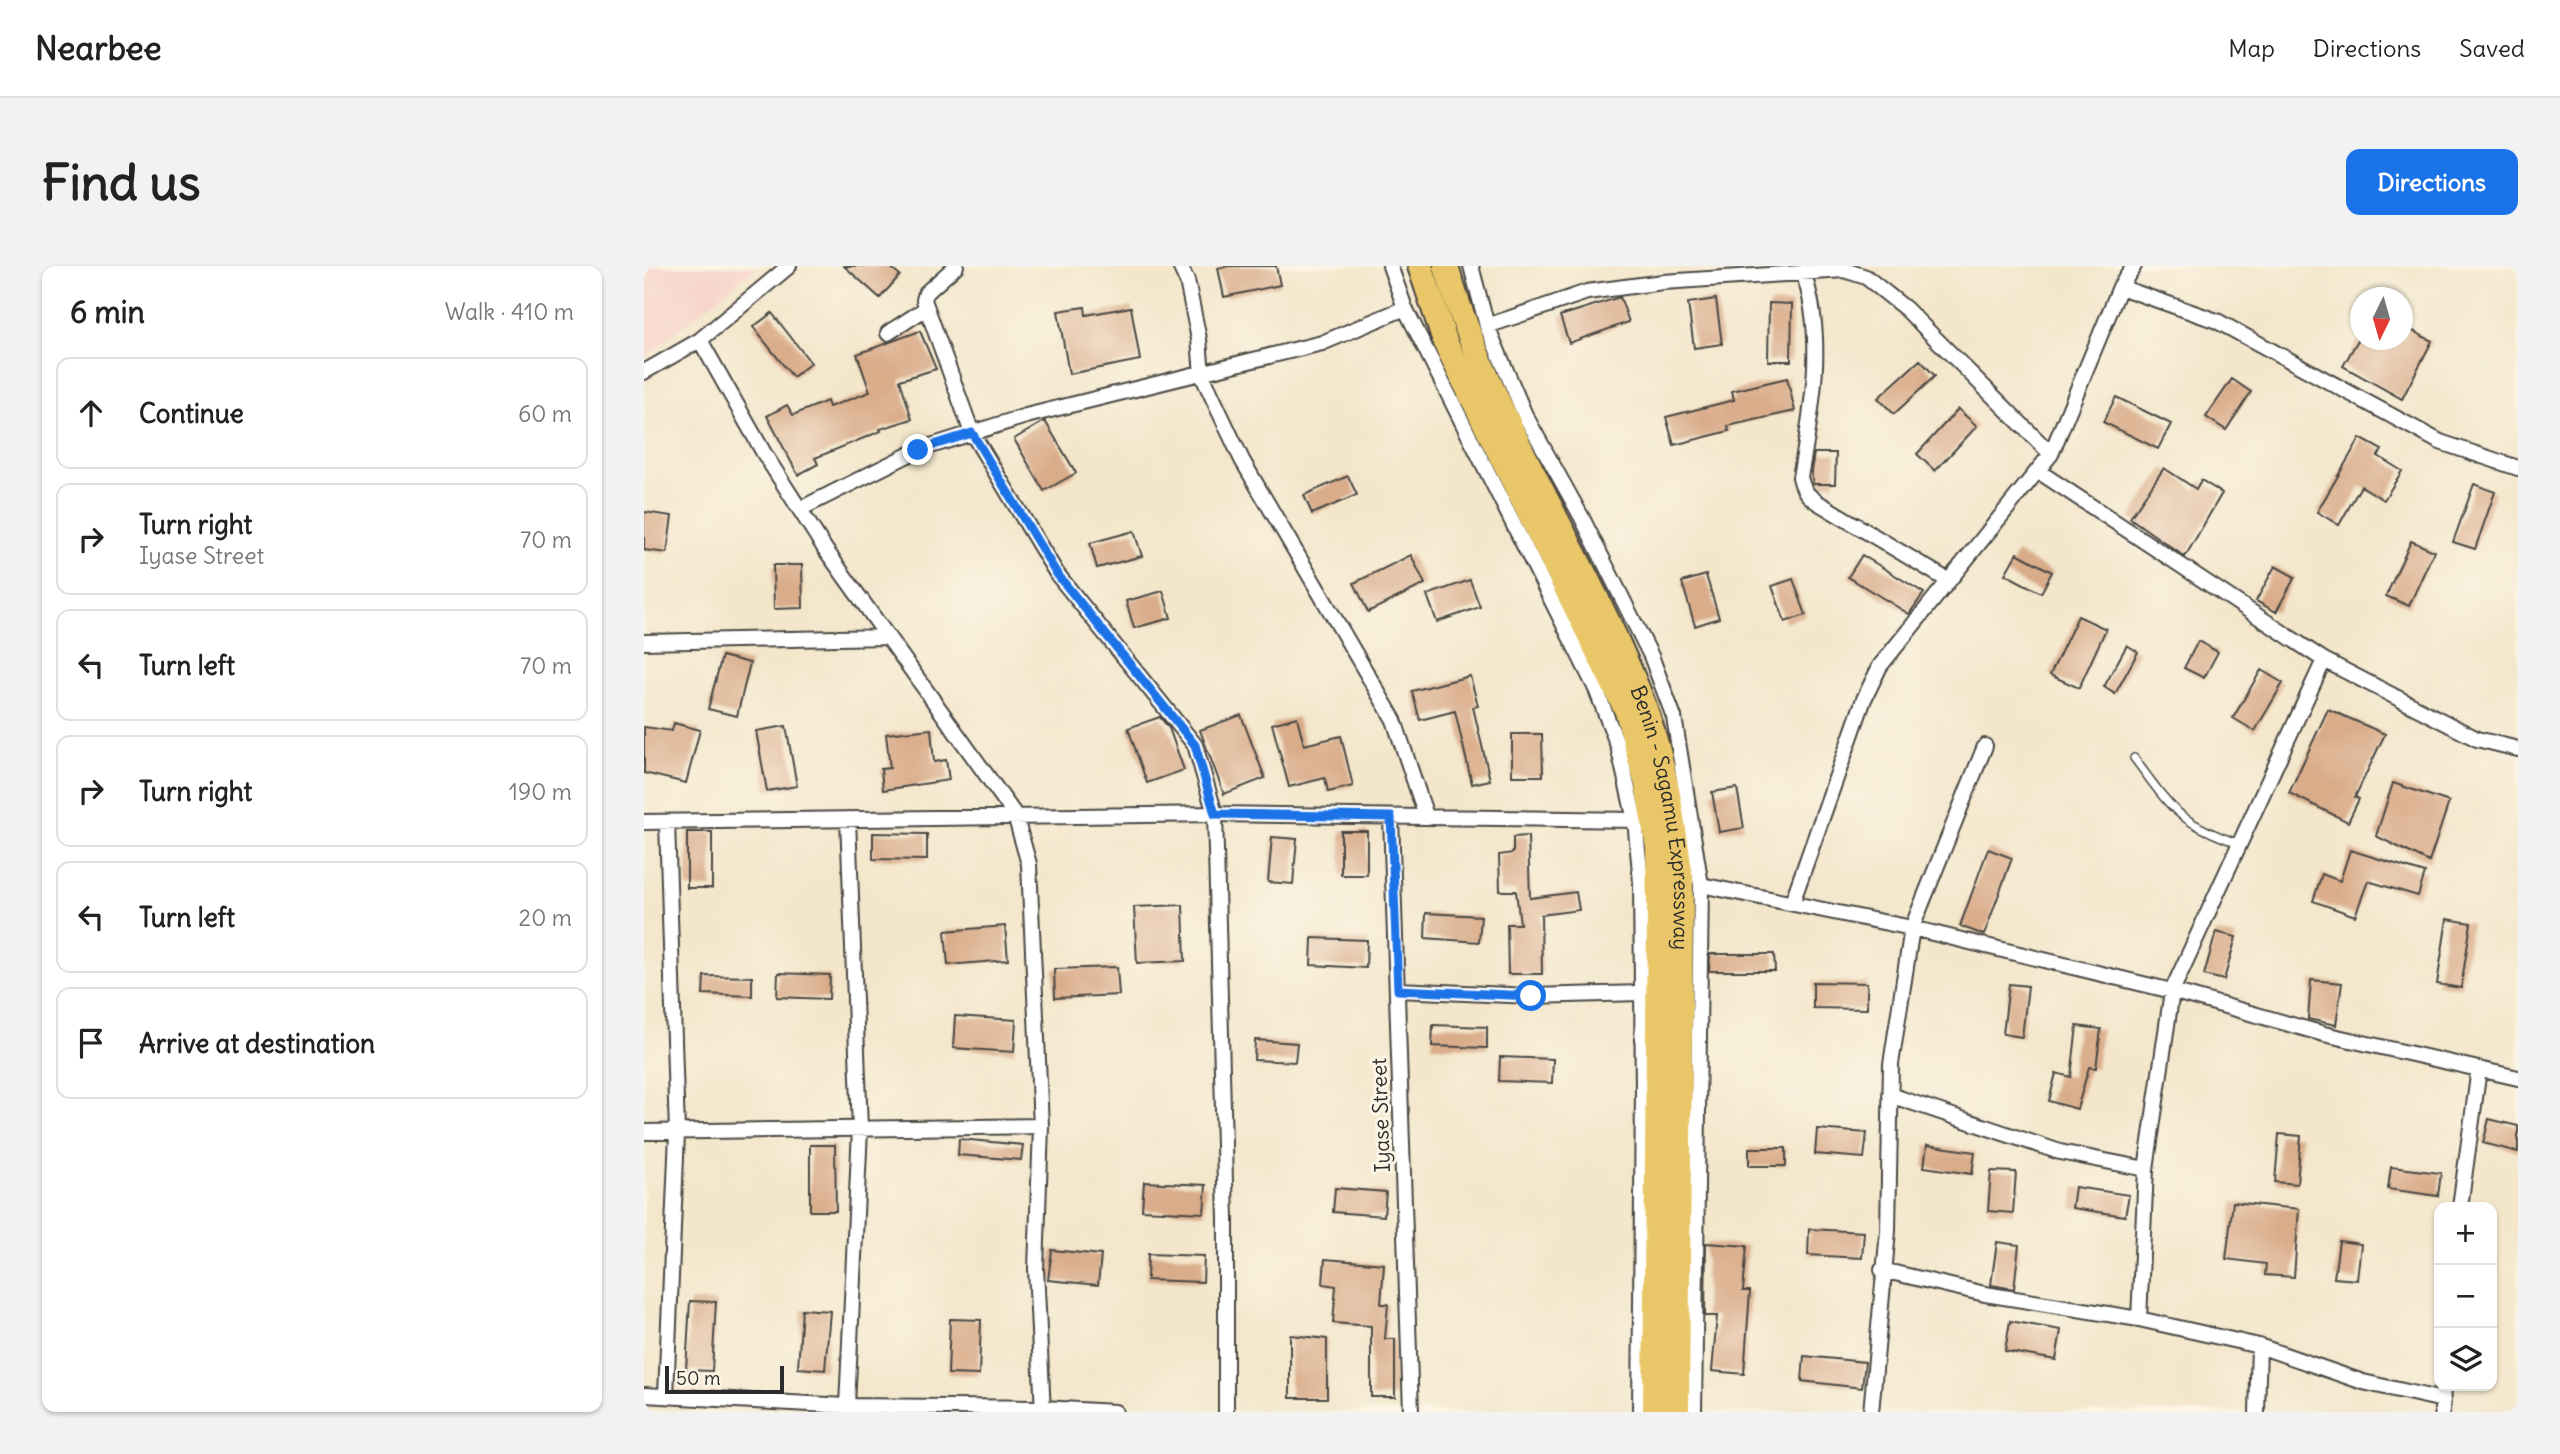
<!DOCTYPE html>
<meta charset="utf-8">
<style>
:root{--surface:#fff;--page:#f2f2f2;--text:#222;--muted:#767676;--line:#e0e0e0;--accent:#1a73e8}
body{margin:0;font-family:Delius,sans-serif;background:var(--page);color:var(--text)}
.controls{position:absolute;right:21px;bottom:21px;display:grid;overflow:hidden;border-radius:14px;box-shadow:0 2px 5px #0004}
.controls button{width:63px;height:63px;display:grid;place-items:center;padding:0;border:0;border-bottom:2px solid var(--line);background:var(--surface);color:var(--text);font:35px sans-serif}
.compass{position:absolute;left:1706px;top:21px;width:63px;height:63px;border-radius:50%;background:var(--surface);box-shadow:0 2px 5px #0004;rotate:185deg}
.scale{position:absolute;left:21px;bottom:18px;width:119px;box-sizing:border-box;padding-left:7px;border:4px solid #2b2b2b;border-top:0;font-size:19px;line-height:24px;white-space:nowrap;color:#2b2b2b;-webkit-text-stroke:5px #fcf5e5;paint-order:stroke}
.stop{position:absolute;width:21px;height:21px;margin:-16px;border:5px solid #1a73e8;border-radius:50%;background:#fff}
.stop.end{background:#1a73e8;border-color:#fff;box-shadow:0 2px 7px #0008}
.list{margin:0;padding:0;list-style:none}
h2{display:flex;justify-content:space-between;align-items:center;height:91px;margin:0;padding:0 28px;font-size:30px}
h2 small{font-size:23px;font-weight:400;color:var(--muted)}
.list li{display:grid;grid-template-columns:46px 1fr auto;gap:21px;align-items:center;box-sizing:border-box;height:112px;margin:0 14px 14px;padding:0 14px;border:2px solid var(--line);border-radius:14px}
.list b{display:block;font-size:26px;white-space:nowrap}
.list p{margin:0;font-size:23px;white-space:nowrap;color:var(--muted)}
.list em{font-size:23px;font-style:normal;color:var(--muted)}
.icon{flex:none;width:38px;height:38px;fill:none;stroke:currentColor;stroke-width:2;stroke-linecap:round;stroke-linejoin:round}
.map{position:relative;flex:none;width:1874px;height:1146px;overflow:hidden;border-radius:14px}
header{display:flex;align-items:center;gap:42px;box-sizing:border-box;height:98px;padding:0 35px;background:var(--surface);border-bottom:2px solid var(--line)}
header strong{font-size:33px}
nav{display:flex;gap:38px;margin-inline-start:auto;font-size:24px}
.intro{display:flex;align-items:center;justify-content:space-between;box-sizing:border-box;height:168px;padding:0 42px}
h1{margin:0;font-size:49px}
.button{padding:18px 32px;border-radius:14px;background:var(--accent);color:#fff;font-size:24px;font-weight:700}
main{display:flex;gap:42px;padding:0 42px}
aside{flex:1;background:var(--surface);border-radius:14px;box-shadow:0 2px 5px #0004}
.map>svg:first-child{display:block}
.built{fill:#f7d1c9}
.building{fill:#d9ac8a}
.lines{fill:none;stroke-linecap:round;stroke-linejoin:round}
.service-casing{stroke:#494743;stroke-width:10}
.minor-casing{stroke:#494743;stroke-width:18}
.trunk-casing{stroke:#494743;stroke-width:28}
.service{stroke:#fff;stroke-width:7}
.minor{stroke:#fff;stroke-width:14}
.trunk{stroke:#e9c769;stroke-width:24}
.route{stroke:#1a73e8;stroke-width:9}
.labels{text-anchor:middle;stroke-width:6;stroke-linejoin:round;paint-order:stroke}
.street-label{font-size:21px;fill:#2b2b2b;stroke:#fcf5e5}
</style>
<header>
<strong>Nearbee</strong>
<nav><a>Map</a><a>Directions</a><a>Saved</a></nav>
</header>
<div class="intro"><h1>Find us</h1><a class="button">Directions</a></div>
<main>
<aside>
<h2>6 min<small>Walk · 410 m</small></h2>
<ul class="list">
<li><svg class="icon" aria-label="ahead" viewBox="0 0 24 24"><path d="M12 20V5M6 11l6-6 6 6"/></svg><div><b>Continue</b></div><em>60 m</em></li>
<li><svg class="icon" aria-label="right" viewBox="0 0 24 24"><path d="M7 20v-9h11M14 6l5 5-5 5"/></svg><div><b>Turn right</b><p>Iyase Street</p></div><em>70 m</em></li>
<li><svg class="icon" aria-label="left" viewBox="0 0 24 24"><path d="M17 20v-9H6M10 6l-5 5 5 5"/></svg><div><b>Turn left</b></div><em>70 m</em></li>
<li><svg class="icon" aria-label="right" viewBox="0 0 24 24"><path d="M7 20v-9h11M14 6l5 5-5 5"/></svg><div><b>Turn right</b></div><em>190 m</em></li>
<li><svg class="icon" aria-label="left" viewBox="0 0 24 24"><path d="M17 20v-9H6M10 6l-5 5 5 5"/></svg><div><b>Turn left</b></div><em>20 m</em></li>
<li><svg class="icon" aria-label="arrive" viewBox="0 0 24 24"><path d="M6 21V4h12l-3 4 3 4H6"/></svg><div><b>Arrive at destination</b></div></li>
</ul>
</aside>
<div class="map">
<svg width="1874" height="1146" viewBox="0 0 1874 1146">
<rect width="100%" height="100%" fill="#fcf5e5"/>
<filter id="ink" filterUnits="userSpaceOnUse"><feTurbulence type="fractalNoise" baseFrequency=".0143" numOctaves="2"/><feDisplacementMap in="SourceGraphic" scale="14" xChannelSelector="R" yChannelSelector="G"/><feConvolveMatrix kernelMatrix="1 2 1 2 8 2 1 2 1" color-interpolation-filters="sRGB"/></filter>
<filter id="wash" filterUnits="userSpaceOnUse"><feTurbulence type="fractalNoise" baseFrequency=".00686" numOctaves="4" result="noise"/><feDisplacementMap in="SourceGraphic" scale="28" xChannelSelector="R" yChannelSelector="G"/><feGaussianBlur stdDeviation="1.57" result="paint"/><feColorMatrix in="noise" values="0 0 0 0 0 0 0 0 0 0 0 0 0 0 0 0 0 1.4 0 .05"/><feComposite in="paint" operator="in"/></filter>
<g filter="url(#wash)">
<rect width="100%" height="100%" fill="#f3e6cb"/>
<path class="built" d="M0,0H113L0,92Z"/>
<g id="blocks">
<path class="building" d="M200,0H245L256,9L236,32Z
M585,0H632L636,19L580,31L574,2Z
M976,31L985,56L925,77L916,50Z
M1072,33L1078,78L1050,82L1044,37Z
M1125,37L1148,38L1147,95H1124Z
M441,41L442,49L487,41L496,94L425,108L414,45Z
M128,47L167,97L149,111L109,61Z
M1765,63L1788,75L1758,133L1699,100L1714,74H1760Z
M276,65L292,103L256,114L268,153L236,163L237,165L171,192L174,198L154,209L123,150L143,139L149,149L183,135L185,141L226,126L213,88Z
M1276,94L1291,110L1250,148L1234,132Z
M1143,112L1151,145L1084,160L1085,165L1030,179L1022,151L1090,134L1088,125Z
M1588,113L1607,126L1582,164L1562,151Z
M1472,131L1527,158L1514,183L1459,156Z
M1314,143L1333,160L1291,205L1273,188Z
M401,155L432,207L400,225L370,173Z
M1716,172L1738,184L1734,190L1758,205L1740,234L1717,220L1695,259L1673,246Z
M1170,187H1192L1191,218H1169L1167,205Z
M1520,202L1552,223L1557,214L1578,227L1541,291L1486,252Z
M704,210L713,229L668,248L660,229Z
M1830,218L1851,226L1831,283L1809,276Z
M0,246L28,250L23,287L0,284Z
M490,265L498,290L453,302L446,277Z
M1767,275L1790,285L1765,340L1742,330Z
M1373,287L1408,306L1397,327L1361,308Z
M767,289L781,318L724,346L710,317Z
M1218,289L1280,327L1265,348L1204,311Z
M129,299H158L159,342L130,343Z
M1631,300L1651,311L1632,346L1612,335Z
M1062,309L1075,352L1051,360L1038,316Z
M1149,313L1162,349L1141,356L1128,320Z
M826,314L836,341L793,356L783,329Z
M519,325L527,352L490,362L482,335Z
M1434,350L1462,363L1435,422L1406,409Z
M1554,375L1574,386L1560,412L1540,402Z
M1483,379L1494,386L1471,428L1460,421Z
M78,390L106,397L93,450L64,443Z
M1617,404L1639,417L1611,465L1589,452Z
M826,410L834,440L829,441L846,514L828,518L811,445L776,454L768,425Z
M1684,443L1741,468L1711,531L1715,533L1704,556L1645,527Z
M597,449L621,512L580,528L556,464Z
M516,451L525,462L540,504L503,517L484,462Z
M653,451L660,479L697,470L709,520L684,526L681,512L645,521L628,458Z
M30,457L56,464L42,517L0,507V461L28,465Z
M142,460L153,520L123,525L112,465Z
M287,463L290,496L302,494L305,514L239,524L237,503L246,502L242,468Z
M868,468H898L899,510H868Z
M1749,517L1805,536L1785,596L1732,570Z
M1093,522L1100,562L1075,566L1068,526Z
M697,565H723V609H697Z
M43,566H68V622H43Z
M229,567L283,568V594L229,593Z
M884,570L886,632L932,626L935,644L897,649L898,708H864L863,658H876L872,625H856L855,589L869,587V571Z
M628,571L653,573L649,618L624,616Z
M1344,583L1368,592L1340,669L1316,660Z
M1706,584L1781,607L1774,630L1724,615L1711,650L1669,635L1678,608L1696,615Z
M539,639L541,695L493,697L490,641Z
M782,647L837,650L835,676L781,672Z
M1803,653L1827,657L1817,722L1793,718Z
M361,660L364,694L304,699L301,665Z
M1572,666L1592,671L1580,714L1560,709Z
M668,672L723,674L722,702L667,699Z
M1066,688H1130L1131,705H1065Z
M473,701L475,729L411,732L410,703Z
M134,707L186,709L185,733L133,731Z
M60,710L108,711V730L59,728Z
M1667,714L1698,717L1692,759L1664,753Z
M1169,716L1223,717V743L1169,742Z
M1365,718L1384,720L1378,771L1359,768Z
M311,750L372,754L370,786L309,782Z
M789,759L843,761V782L788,780Z
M1433,760L1457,763L1452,802L1445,801L1433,843L1405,835L1412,807L1427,811Z
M611,774L653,777L651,796L610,794Z
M856,791L909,793L908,817L855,815Z
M1845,853L1874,860V886L1839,877Z
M1173,863L1223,867L1220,892L1171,888Z
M1635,868L1657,870L1653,918L1631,916Z
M315,873L379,879L377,894L314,889Z
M166,879H191L192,945H166Z
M1283,879L1331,886L1328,908L1280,901Z
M1105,882H1142V900H1105Z
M1747,901L1797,907L1794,930L1744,923Z
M1347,905L1372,906L1369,947L1344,945Z
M500,916L562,919L560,947L498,944Z
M1431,921L1485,929L1481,950L1428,942Z
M691,922L742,926L740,950L689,946Z
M1589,936L1655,943L1650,1011L1621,1009L1622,998L1582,993Z
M1165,963L1220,966L1218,992L1164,989Z
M1695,975L1717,978L1713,1014L1690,1012Z
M1353,976L1375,979L1370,1023L1347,1019Z
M1062,977L1103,980L1099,1025H1106L1100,1108L1068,1105L1073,1050H1061Z
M408,984L457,989L454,1019L404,1014Z
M504,988L560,990L559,1016L503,1014Z
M681,993L740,998L737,1038H744L741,1073H751V1131H727V1060L689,1057L692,1020L679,1018Z
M46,1035L72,1036L68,1105L42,1104Z
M158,1043L186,1045L181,1104L154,1102Z
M306,1053L337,1054L335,1109L304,1108Z
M1366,1055L1417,1064L1412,1094L1361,1085Z
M646,1069L683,1073V1132H646Z
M1160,1090L1221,1096L1218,1122L1158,1115Z"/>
</g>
</g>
<g filter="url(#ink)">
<use href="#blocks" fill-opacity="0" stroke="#494743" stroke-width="2"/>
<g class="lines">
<g class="service-casing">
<path id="service" d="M1490,492C1528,543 1533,556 1596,578"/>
</g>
<g class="minor-casing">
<path id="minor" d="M312,0L282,27L280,34L328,167L413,308L551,479L571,548L582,953V1146
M536,0L543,15L555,73L558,109L598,194L750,454L782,550
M746,0L761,42L952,423L974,480L991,554L997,616L999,825L996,1146
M827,0L843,60L881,149L937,250L1007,390L1030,451L1057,619L1050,1146
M1159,6C1182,71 1168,145 1156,211C1159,224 1163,229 1173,236L1305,315
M1476,21L1573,55L1796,176L1874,202
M843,60L943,26L1019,16L1200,4L1222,11L1262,43L1407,188
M244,67L281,43
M56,74L121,189L181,283L371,549L385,598L397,860L392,1003L399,1146
M0,106L56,74L145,0
M1394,205L1680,394L1833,473L1874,483
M156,243L274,184L382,150L678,77L761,42
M0,376L243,371
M747,551L767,1146
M0,556L571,548L991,554
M1057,619L1268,662L1528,725L1680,768L1874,812
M1148,637L1220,433L1236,400L1407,188L1476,21L1490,0
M754,724L887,730L998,727
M1246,829L1416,886L1502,903
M0,866L397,860
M1816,941L1835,803
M1238,1004L1341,1028L1495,1053L1615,1080L1719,1116L1799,1134
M1495,1053L1502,903L1528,725L1680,394
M0,1129L203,1140L399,1142L471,1146
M22,1129L33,867L23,556
M203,1140L216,863L204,553
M1227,1146L1244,965L1247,798L1268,662L1341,480
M1613,1146L1615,1080
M1798,1146L1799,1120"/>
</g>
<g class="trunk-casing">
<g id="trunk">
<path d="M776,0L802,78L983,445L1003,518L1014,581L1015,641L1011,1146"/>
<path id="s1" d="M802,0C845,149 935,279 993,422C1018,482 1029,549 1037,614L1033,1146"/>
</g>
</g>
<use href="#service" class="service"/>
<use href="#minor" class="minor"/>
<use href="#trunk" class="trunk"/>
</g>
</g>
<g class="lines" filter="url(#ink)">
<path class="route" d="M274,184L328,167L413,308L551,479L571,548L747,551L754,724L887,730"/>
</g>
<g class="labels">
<g class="street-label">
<text dy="7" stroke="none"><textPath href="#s1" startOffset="597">Benin - Sagamu Expressway</textPath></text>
<text transform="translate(737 849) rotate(-92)" y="7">Iyase Street</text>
</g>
</g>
</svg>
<div class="controls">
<button>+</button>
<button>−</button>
<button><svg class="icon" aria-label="layers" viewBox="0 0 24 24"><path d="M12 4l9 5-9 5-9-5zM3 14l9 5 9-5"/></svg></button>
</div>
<svg class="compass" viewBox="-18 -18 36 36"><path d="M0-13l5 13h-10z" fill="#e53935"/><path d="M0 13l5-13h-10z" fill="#767676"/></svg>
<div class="scale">50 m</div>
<div class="stop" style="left:887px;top:730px"></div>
<div class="stop end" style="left:274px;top:184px"></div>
</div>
</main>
